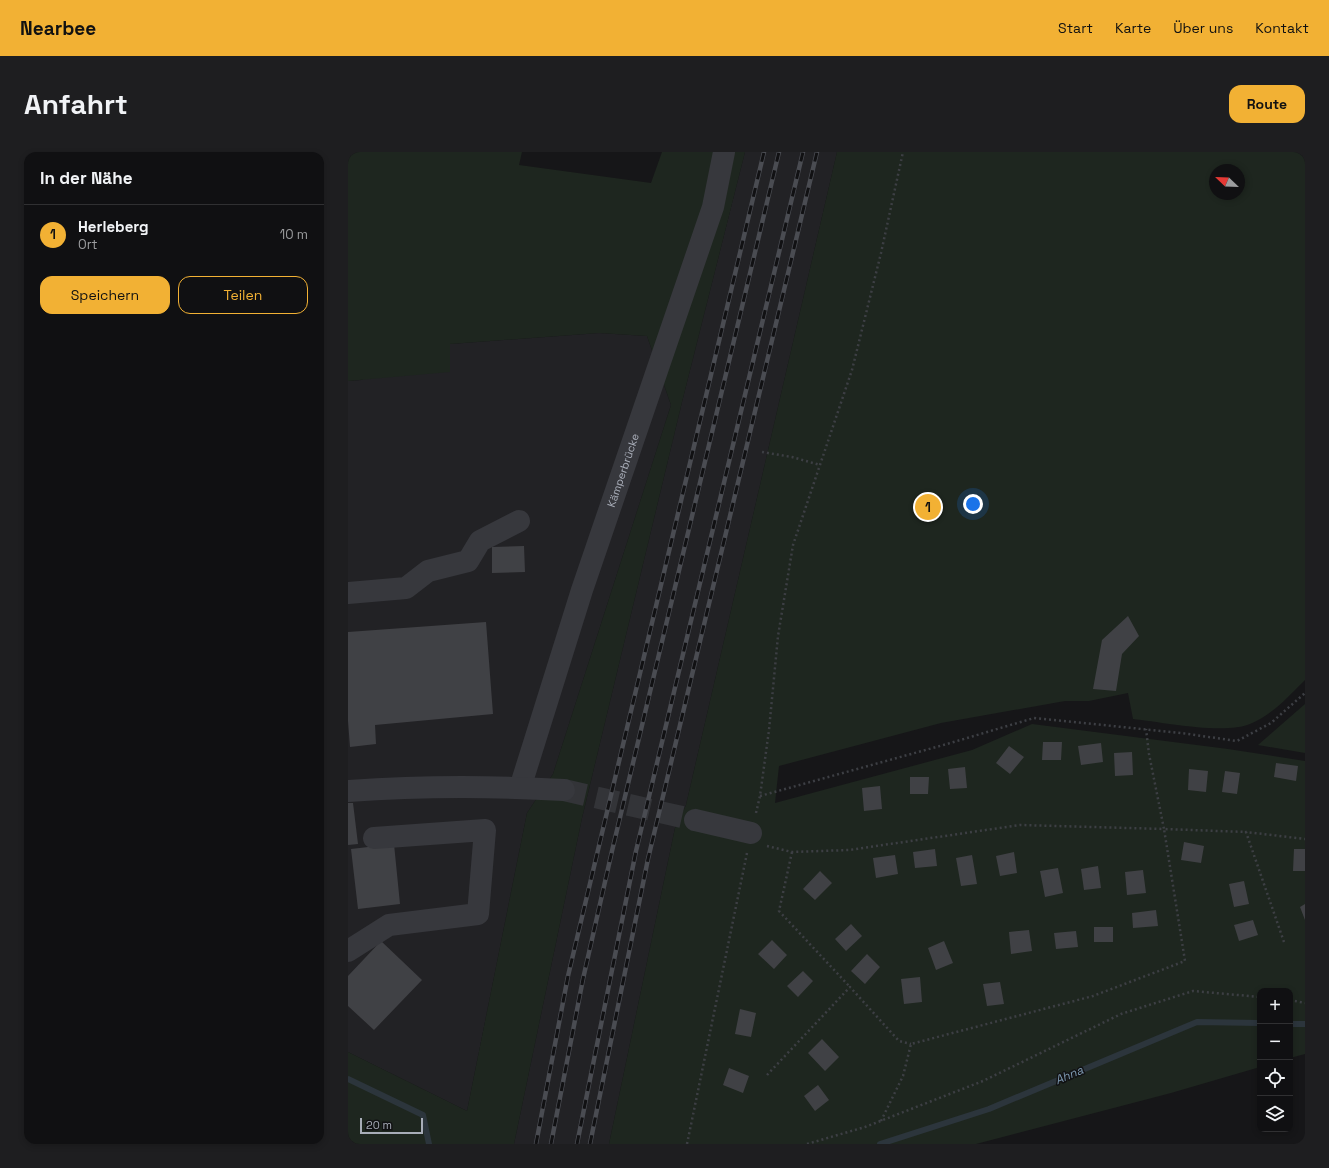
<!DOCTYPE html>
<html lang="de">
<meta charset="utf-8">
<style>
:root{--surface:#101012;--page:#1e1e20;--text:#f1f3f6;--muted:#9c9d9f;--line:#303032;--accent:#f2b134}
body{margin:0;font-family:"Space Grotesk",sans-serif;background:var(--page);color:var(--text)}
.controls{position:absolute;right:12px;bottom:12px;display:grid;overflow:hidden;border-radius:8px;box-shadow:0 2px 6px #0003}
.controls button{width:36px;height:36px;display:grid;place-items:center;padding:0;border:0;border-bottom:1px solid var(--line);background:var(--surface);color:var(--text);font:20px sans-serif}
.compass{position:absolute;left:861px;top:12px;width:36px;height:36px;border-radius:50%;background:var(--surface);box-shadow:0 2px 6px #0003;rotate:293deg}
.scale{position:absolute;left:12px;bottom:10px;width:63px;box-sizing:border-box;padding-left:4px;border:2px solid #a8adb8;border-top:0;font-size:11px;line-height:14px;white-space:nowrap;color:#a8adb8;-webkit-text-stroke:3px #111113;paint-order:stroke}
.you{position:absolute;left:625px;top:352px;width:14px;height:14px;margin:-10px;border:3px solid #fff;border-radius:50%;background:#1a73e8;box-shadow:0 0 0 6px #1a73e833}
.badge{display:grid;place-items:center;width:26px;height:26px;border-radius:50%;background:var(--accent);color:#111;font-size:13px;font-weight:700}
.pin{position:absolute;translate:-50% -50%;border:2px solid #fff;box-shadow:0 1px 4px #0006}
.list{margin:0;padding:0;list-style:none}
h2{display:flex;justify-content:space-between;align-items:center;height:52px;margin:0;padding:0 16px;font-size:17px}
h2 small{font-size:13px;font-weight:400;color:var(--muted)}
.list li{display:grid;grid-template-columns:26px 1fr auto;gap:12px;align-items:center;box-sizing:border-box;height:60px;padding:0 16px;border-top:1px solid var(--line)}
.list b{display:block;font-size:15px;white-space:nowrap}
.list p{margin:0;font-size:13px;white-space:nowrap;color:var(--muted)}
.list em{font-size:13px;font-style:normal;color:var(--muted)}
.actions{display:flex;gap:8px;padding:12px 16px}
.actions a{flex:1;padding:9px 0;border:1px solid var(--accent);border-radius:12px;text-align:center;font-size:14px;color:var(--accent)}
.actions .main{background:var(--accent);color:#111}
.icon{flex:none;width:22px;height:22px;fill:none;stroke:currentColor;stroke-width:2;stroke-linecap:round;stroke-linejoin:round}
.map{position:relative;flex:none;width:957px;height:992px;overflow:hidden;border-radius:12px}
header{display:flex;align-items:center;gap:24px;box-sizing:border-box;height:56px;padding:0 20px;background:var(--accent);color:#111}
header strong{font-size:19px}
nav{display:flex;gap:22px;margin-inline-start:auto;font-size:14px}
.intro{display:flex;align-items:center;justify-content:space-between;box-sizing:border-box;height:96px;padding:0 24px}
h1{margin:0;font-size:28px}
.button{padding:10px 18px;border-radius:12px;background:var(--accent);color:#111;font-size:14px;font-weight:700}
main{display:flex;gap:24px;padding:0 24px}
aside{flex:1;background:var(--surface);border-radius:12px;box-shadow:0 2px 6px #0003}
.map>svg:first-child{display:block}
.built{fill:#222225}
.green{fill:#1e261f;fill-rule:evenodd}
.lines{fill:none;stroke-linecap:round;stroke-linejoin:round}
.stream{stroke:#2c353c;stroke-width:6}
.building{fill:#404145}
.minor-tunnel{stroke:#333438;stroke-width:22;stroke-dasharray:22 11;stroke-linecap:butt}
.path{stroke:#3d3f44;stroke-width:2.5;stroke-dasharray:2 3;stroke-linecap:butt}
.minor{stroke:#37383d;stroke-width:22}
.rail-casing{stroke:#4a4c52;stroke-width:4.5}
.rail{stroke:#111113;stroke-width:3;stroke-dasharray:9;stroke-linecap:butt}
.labels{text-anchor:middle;stroke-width:3;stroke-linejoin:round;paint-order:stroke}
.street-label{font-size:11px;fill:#a8adb8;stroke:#111113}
.water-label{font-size:12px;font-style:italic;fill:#7f9bb3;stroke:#111113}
</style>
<header>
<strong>Nearbee</strong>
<nav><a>Start</a><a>Karte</a><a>Über uns</a><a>Kontakt</a></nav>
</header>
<div class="intro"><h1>Anfahrt</h1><a class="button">Route</a></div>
<main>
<aside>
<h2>In der Nähe<small></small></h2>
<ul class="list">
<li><span class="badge">1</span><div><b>Herleberg</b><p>Ort</p></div><em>10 m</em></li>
</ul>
<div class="actions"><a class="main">Speichern</a><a>Teilen</a></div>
</aside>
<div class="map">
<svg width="957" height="992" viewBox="0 0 957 992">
<rect width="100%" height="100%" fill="#161618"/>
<path class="built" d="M397,0H489L338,653L327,676L261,992H166L234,666L334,250Z
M251,181L299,184L323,253L205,622L179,661L119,959L0,900V229L13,228L102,192Z"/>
<path class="green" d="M0,0H174L171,13L303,31L314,0H397L334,250L234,666L166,992H0V900L119,959L179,661L205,622L323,253L299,184L251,181L102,192V220L0,229Z
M489,0H957V528C940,545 924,563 902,572C876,583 814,570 785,567L780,541L741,549H717L593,571L431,614L427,651L624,598L684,572L880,597L957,609V902L942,906V839H912V915L823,941L628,992H261L327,676L338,653ZM867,18H891V42H867Z
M957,552V601L910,593Z"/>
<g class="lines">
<path class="stream" d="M942,872H957
M0,927L75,963L81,992
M532,992L641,957L849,870L912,871"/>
</g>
<path class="building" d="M176,394L177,420L144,421V395Z
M780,464L791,484L774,502L768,539L745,537L754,488Z
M138,470L145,562L27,573L28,592L2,595L0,569V480Z
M695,590H714L713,608H694Z
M753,591L755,610L733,613L730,594Z
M661,594L676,605L662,622L648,611Z
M784,600L785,623L767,624L766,601Z
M928,611L950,614L948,629L926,625Z
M617,615L619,636L602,637L600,617Z
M841,617L860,619L858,640L840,638Z
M877,619L892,621L889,642L874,640Z
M562,625H581L580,642H562Z
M532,634L534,657L516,659L514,636Z
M0,651H5L10,692L0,693Z
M836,690L856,694L853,711L833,708Z
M46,692L52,752L10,757L3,697Z
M587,697L589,714L567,716L565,700Z
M946,697H957V719H945Z
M666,700L669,721L652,724L648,704Z
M547,703L550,722L528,726L525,706Z
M624,703L629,732L613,734L608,706Z
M750,714L753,736L736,738L733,717Z
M710,716L715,741L697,745L692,719Z
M795,718L798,741L779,743L777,720Z
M472,719L484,731L467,748L455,737Z
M896,729L901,752L886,755L881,732Z
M957,752V768L952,755Z
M808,758L810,774L785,776L784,761Z
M905,768L910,783L891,789L886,773Z
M503,772L514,784L498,799L487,787Z
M746,775H765V790H746Z
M681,778L684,799L663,802L661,780Z
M728,779L730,795L708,797L706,781Z
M424,788L439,803L426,817L410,802Z
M33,789L74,828L26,878L0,854V824Z
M596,789L605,811L588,818L580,796Z
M519,802L532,815L517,832L503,819Z
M455,819L465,829L450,845L439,834Z
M572,825L574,850L556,852L553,827Z
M652,830L656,852L639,854L635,832Z
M392,857L408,861L403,885L387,882Z
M474,887L491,905L477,919L460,901Z
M381,916L401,924L395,941L375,933Z
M470,933L481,948L467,959L456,944Z"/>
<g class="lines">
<path class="minor-tunnel" d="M216,638L347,668"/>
<path class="path" d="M414,300L444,305L472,313
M412,644L599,592L686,566L833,581L889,589L923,571L957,541
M408,661L412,644L421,578L430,484L445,393L504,218L533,101L555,0
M419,694L444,700L501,698L672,673L816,677L801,602L798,577
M444,700L431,759L502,835
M936,790L898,680L957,687
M942,848L957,851
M419,923L502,835L551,889L563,892
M533,969L555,924L563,892L745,844L837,809L816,677L898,680
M339,992L399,701
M459,992L517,975L635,929L773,862L845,839L912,845"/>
<g class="minor">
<path d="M0,441L58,436L80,419L120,409L132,389L171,369"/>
<path id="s1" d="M172,636L234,438L365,55L376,0"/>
<path d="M0,639C72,634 144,634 216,638"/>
<path d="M347,668L403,681"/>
<path d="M0,799L41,773L130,762L137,678L26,686"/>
</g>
<g class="rail-casing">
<path id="rail" d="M188,992L220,824L416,0
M203,992L235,827L264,699L431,0
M229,992L288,699L455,0
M242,992L300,707L469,0"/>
</g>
<use href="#rail" class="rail"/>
</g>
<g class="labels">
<g class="street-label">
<text dy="4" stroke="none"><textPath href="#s1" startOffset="334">Kämperbrücke</textPath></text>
</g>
<g class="water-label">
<text transform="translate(721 923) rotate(-23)" y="4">Ahna</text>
</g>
</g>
</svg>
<div class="controls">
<button>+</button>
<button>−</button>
<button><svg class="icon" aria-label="locate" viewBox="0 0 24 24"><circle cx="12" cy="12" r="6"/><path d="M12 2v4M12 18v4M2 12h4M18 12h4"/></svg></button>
<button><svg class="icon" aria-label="layers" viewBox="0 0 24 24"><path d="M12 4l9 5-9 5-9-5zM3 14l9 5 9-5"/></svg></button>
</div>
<svg class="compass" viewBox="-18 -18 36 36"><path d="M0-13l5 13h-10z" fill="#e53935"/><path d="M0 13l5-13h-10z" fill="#9c9d9f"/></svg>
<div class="scale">20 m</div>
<div class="you"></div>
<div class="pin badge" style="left:580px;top:355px">1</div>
</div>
</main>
